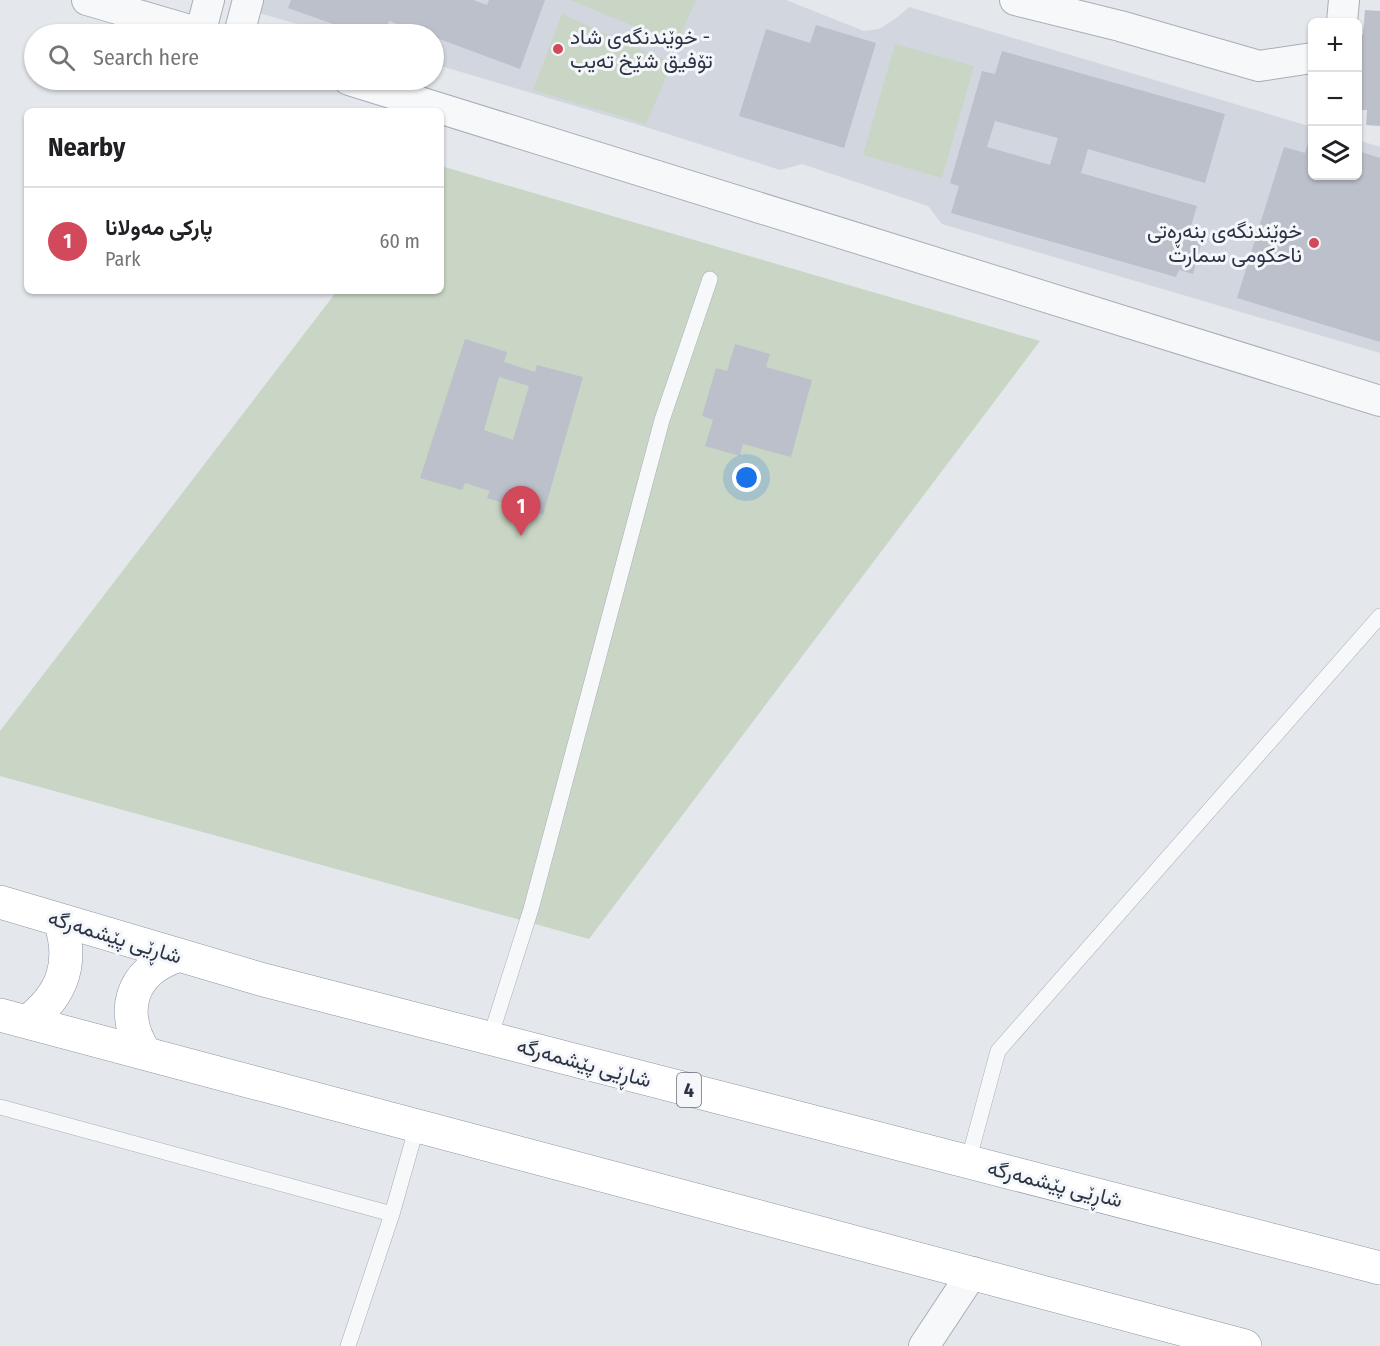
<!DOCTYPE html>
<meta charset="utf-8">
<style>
:root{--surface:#fff;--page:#f2f2f2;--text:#202124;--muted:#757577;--line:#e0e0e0;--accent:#d1495b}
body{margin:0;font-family:"Fira Sans Condensed",Vazirmatn,sans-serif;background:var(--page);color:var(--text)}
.controls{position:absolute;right:18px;top:18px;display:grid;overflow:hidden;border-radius:9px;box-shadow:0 2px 4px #0004}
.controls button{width:54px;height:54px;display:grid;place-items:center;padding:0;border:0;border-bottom:2px solid var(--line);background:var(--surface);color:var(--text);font:30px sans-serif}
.you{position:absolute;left:747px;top:478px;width:21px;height:21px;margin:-15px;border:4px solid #fff;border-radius:50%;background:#1a73e8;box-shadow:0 0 0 9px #1a73e833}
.badge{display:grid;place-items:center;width:39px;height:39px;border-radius:50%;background:var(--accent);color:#fff;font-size:20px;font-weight:700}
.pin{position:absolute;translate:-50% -50px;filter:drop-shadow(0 2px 3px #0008)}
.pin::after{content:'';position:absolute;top:32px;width:21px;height:18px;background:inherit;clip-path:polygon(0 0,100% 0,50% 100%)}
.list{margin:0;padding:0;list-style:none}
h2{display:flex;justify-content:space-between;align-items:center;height:78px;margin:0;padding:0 24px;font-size:26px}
h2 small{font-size:20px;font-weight:400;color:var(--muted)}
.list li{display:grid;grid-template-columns:39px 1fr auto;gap:18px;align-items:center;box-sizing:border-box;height:108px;padding:0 24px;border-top:2px solid var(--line)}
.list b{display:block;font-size:22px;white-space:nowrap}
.list p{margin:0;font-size:20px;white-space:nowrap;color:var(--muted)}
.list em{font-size:20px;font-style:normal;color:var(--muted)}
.icon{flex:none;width:33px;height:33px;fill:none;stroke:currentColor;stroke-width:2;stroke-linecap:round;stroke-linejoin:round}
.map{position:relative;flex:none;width:1380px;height:1346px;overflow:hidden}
.search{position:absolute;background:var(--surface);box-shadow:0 2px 4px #0004;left:24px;top:24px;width:420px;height:66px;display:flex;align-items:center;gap:15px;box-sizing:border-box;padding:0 21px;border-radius:33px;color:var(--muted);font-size:22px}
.panel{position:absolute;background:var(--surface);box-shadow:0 2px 4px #0004;left:24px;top:108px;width:420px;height:186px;border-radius:9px}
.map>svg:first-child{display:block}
.built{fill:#d2d6de}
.green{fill:#c9d6c5}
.building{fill:#bbc0ca;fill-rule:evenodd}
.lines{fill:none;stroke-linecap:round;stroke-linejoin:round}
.service-casing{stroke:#a9aeb7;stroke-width:16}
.minor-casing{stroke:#a9aeb7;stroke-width:32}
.trunk-casing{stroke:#8b94a3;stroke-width:34}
.service{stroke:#f7f8fa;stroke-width:15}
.minor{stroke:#f7f8fa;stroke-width:30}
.trunk{stroke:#fff;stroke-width:33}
.poi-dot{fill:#d1495b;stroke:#f4f6f9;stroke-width:2}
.labels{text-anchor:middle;stroke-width:6;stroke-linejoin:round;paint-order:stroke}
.shield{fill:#f4f6f9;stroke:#676e7b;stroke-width:1.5}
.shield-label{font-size:20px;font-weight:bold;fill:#2b3445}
.poi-label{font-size:21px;fill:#2b3445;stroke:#f4f6f9;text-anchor:start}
.street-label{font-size:21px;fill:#2b3445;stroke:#f4f6f9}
</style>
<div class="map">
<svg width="1380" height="1346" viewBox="0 0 1380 1346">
<rect width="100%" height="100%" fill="#e4e7ec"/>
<path class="built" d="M256,0H786L864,31L879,29L895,19L909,7L1312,127V176H1358V140L1380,147V353L942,224L928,206L802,164L780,170L649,128L434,64V34H331L252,11Z"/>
<path class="green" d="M570,0H696L677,44Z
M562,14L672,63L646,124L533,90Z
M895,44L974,66L942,178L863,155Z
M441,166L1040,341L589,939L0,776V731L337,291H441Z"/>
<path class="building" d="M291,0H473L487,5L489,0H545L520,69L434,37V34H426L389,21L385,34H361L288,8Z
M1365,10L1380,11V126L1366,125L1367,110H1358V34L1363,35Z
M816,25L876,43L844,148L739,116L766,29L810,43Z
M1002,51L1225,114L1205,183L1088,149L1081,173L1197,206L1189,233L1203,238L1193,274L1179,270L1176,277L951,213L959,186L950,183L982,71L995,74ZM995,121L1058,138L1050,165L987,147Z
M1310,137L1312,138V176H1358V151L1380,158V342L1237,298L1284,147L1305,153Z
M465,339L507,352L504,362L535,372L537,365L583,377L543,515L487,498L490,491L465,483L462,490L420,478ZM499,377L529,386L513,440L484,430Z
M735,344L770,354L766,367L812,380L791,457L743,444L740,456L705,446L713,420L702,416L716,368L727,371Z"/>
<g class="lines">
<g class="service-casing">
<path id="service" d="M490,1038L531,909L662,420L710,279
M0,1107L392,1214
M968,1162L998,1051L1380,616
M348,1346L392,1214L417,1126"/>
</g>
<g class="minor-casing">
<path id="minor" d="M87,0L203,34
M1015,0L1120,26L1259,66L1312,58
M1342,22L1344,0
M200,34L209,0
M239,34L248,0
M349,80L1380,401
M924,1346L973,1272"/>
</g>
<g class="trunk-casing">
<path id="trunk" d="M0,902L260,979L1380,1268
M0,1015L1245,1346
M27,1022C63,995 74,963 60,921
M145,1053C119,1012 130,972 177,956"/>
</g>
<use href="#service" class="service"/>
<use href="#minor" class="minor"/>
<use href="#trunk" class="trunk"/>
</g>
<g class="poi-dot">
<circle cx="558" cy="49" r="6"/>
<circle cx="1314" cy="243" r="6"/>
</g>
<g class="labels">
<rect class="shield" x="677" y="1073" width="24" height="34" rx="4.5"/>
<g class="shield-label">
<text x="689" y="1097">4</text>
</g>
<g class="poi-label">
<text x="570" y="44">خوێندنگەی شاد -<tspan x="570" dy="24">تۆفیق شێخ تەیب</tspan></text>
<text x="1302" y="238" text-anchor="end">خوێندنگەی بنەڕەتی<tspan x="1302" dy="24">ناحکومی سمارت</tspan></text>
</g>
<g class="street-label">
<text transform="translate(115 937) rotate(17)" y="7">شاڕێی پێشمەرگە</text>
<text transform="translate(584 1063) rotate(15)" y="7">شاڕێی پێشمەرگە</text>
<text transform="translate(1055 1184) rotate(14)" y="7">شاڕێی پێشمەرگە</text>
</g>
</g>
</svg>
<div class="controls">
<button>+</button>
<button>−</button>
<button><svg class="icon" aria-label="layers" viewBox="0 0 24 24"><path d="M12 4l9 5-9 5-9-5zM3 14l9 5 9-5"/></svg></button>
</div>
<div class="you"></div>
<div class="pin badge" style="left:521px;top:536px">1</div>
<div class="search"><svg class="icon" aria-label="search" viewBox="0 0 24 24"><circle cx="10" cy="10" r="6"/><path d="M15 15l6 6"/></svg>Search here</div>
<section class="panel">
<h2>Nearby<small></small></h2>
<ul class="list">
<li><span class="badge">1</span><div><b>پارکی مەولانا</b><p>Park</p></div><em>60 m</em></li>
</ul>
</section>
</div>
